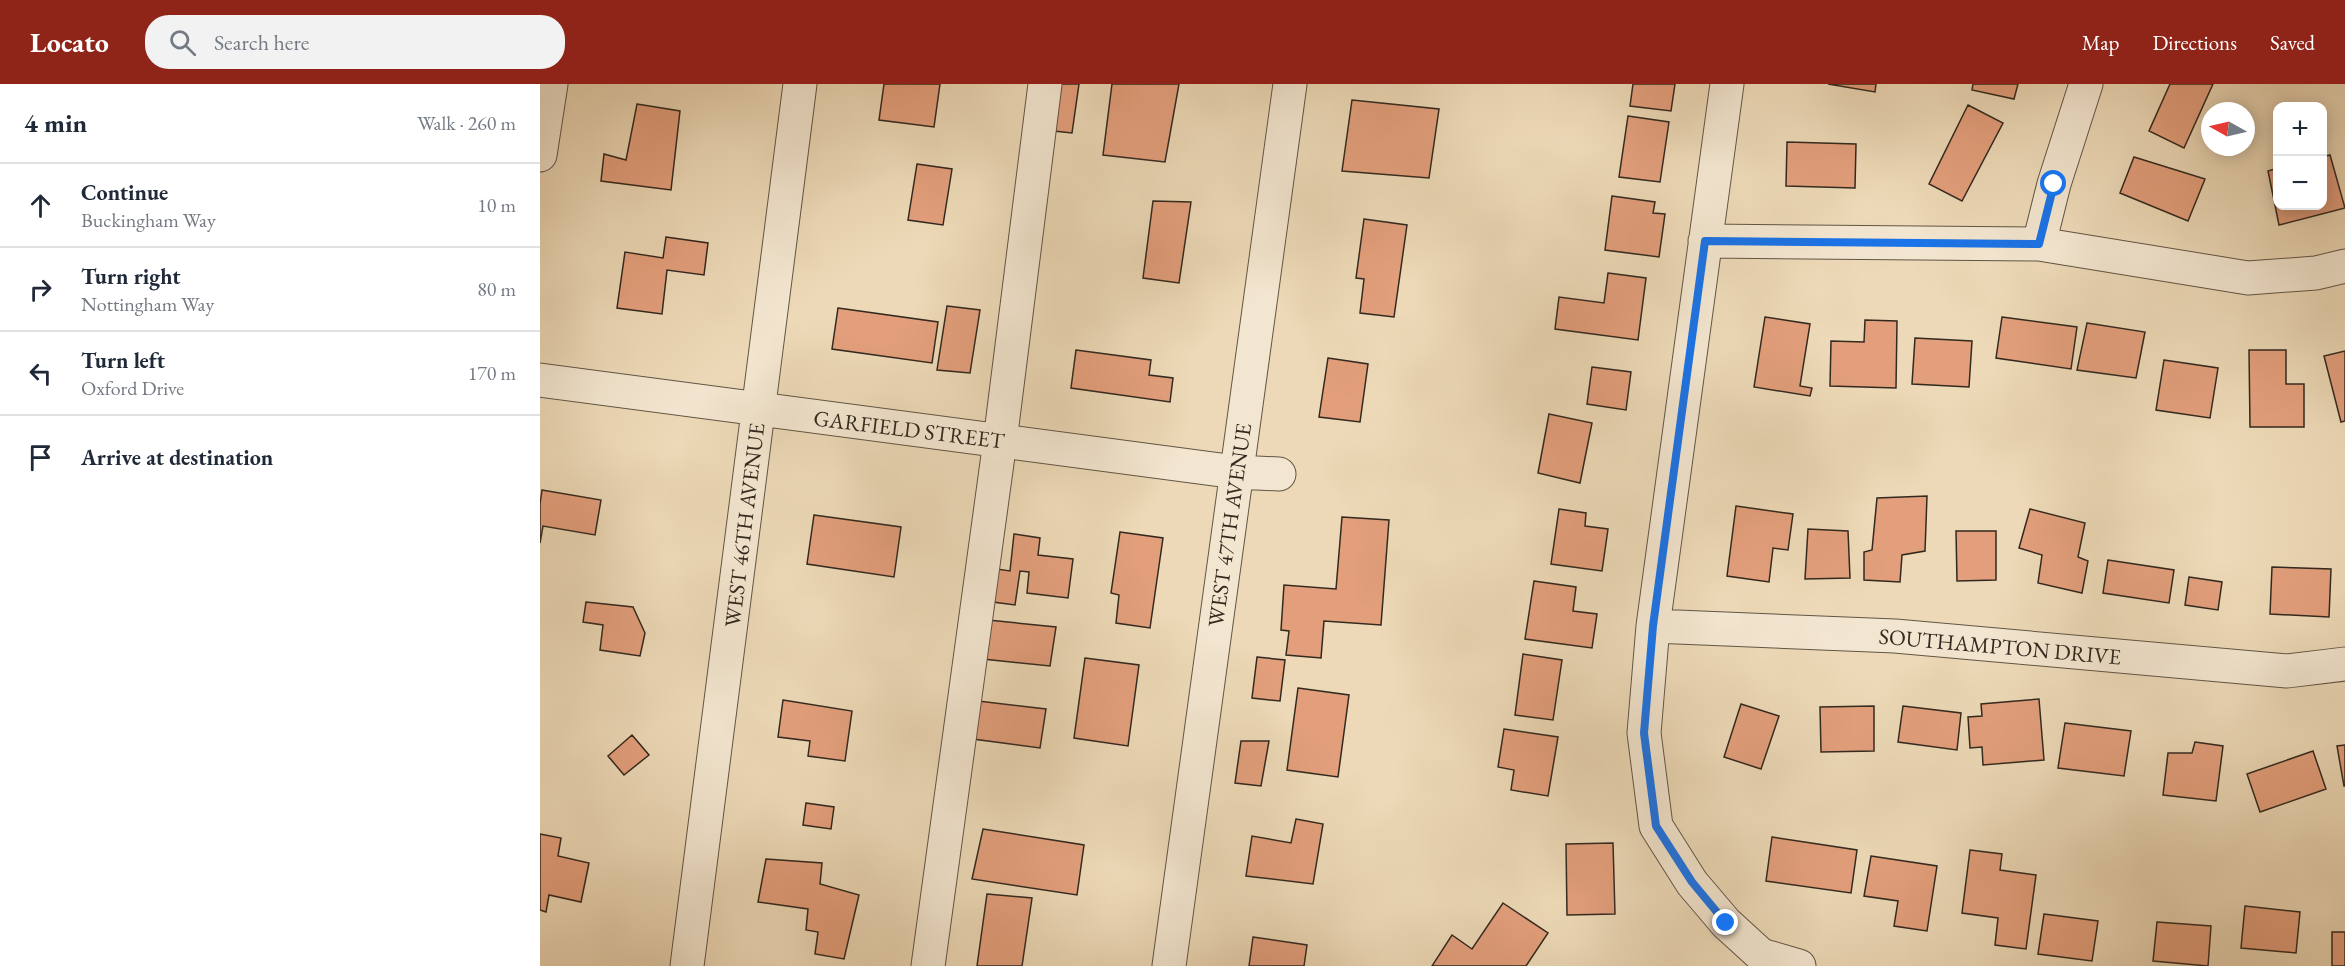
<!DOCTYPE html>
<meta charset="utf-8">
<style>
:root{--surface:#fff;--page:#f2f2f3;--text:#1f2937;--muted:#747a83;--line:#e0e1e3;--accent:#8f2418}
body{margin:0;font-family:"EB Garamond",serif;background:var(--page);color:var(--text)}
.controls{position:absolute;right:18px;top:18px;display:grid;overflow:hidden;border-radius:12px;box-shadow:0 3px 15px #0003}
.controls button{width:54px;height:54px;display:grid;place-items:center;padding:0;border:0;border-bottom:2px solid var(--line);background:var(--surface);color:var(--text);font:30px sans-serif}
.compass{position:absolute;left:1661px;top:18px;width:54px;height:54px;border-radius:50%;background:var(--surface);box-shadow:0 3px 15px #0003;rotate:278deg}
.stop{position:absolute;width:18px;height:18px;margin:-14px;border:4px solid #1a73e8;border-radius:50%;background:#fff}
.stop.end{background:#1a73e8;border-color:#fff;box-shadow:0 2px 6px #0008}
.list{margin:0;padding:0;list-style:none}
h2{display:flex;justify-content:space-between;align-items:center;height:78px;margin:0;padding:0 24px;font-size:26px}
h2 small{font-size:20px;font-weight:400;color:var(--muted)}
.list li{display:grid;grid-template-columns:39px 1fr auto;gap:18px;align-items:center;box-sizing:border-box;height:84px;padding:0 24px;border-top:2px solid var(--line)}
.list b{display:block;font-size:22px;white-space:nowrap}
.list p{margin:0;font-size:20px;white-space:nowrap;color:var(--muted)}
.list em{font-size:20px;font-style:normal;color:var(--muted)}
.icon{flex:none;width:33px;height:33px;fill:none;stroke:currentColor;stroke-width:2;stroke-linecap:round;stroke-linejoin:round}
.map{position:relative;flex:none;width:1805px;height:882px;overflow:hidden}
header{display:flex;align-items:center;gap:36px;box-sizing:border-box;height:84px;padding:0 30px;background:var(--accent);color:#fff}
header strong{font-size:28px}
nav{display:flex;gap:33px;margin-inline-start:auto;font-size:21px}
.search{width:420px;height:54px;background:var(--page);display:flex;align-items:center;gap:15px;box-sizing:border-box;padding:0 21px;border-radius:24px;color:var(--muted);font-size:22px}
main{display:flex}
aside{flex:1;background:var(--surface)}
.map>svg:first-child{display:block}
.building{fill:#e39f7c;stroke:#32291f;stroke-width:1.5}
.lines{fill:none;stroke-linecap:round;stroke-linejoin:round}
.minor-casing{stroke:#615545;stroke-width:35}
.minor{stroke:#f3e6d0;stroke-width:33}
.route{stroke:#1a73e8;stroke-width:8}
.labels{text-anchor:middle;stroke-width:5;stroke-linejoin:round;paint-order:stroke}
.street-label{font-size:22px;fill:#32291f;stroke:#f3e6d0}
</style>
<header>
<strong>Locato</strong>
<div class="search"><svg class="icon" aria-label="search" viewBox="0 0 24 24"><circle cx="10" cy="10" r="6"/><path d="M15 15l6 6"/></svg>Search here</div>
<nav><a>Map</a><a>Directions</a><a>Saved</a></nav>
</header>
<main>
<aside>
<h2>4 min<small>Walk · 260 m</small></h2>
<ul class="list">
<li><svg class="icon" aria-label="ahead" viewBox="0 0 24 24"><path d="M12 20V5M6 11l6-6 6 6"/></svg><div><b>Continue</b><p>Buckingham Way</p></div><em>10 m</em></li>
<li><svg class="icon" aria-label="right" viewBox="0 0 24 24"><path d="M7 20v-9h11M14 6l5 5-5 5"/></svg><div><b>Turn right</b><p>Nottingham Way</p></div><em>80 m</em></li>
<li><svg class="icon" aria-label="left" viewBox="0 0 24 24"><path d="M17 20v-9H6M10 6l-5 5 5 5"/></svg><div><b>Turn left</b><p>Oxford Drive</p></div><em>170 m</em></li>
<li><svg class="icon" aria-label="arrive" viewBox="0 0 24 24"><path d="M6 21V4h12l-3 4 3 4H6"/></svg><div><b>Arrive at destination</b></div></li>
</ul>
</aside>
<div class="map">
<svg width="1805" height="882" viewBox="0 0 1805 882">
<rect width="100%" height="100%" fill="#edd9b7"/>
<filter id="stains"><feTurbulence type="fractalNoise" baseFrequency=".00333" numOctaves="4"/><feColorMatrix values="0 0 0 0 .2 0 0 0 0 .09 0 0 0 0 .02 0 0 0 .5 -.17"/></filter>
<radialGradient id="worn" r=".72"><stop offset=".6" stop-color="#630" stop-opacity="0"/><stop offset="1" stop-color="#630" stop-opacity=".3"/></radialGradient>
<path class="building" d="M344,0H400L394,43L339,36Z
M520,0H539L532,49L514,47Z
M572,0H639L625,78L563,71Z
M1093,0H1135L1131,27L1090,22Z
M1288,0H1336L1335,8Z
M1433,0H1478L1474,15L1432,6Z
M1630,0H1673L1644,64L1609,47Z
M812,16L899,25L889,94L802,87Z
M97,20L140,27L131,106L61,97L64,70L86,76Z
M1428,21L1463,39L1422,117L1389,100Z
M1088,32L1129,38L1120,98L1079,93Z
M1247,58L1316,60L1315,104L1246,102Z
M1790,71L1805,124L1739,141L1728,87L1738,84V122H1782V73Z
M1594,73L1665,95L1648,137L1580,109Z
M377,80L412,85L403,141L368,136Z
M1072,112L1115,118L1113,129L1125,130L1119,173L1065,166Z
M613,117L651,118L639,199L603,194Z
M824,135L867,141L854,233L820,229L824,195L816,194Z
M126,153L168,159L164,191L127,186L122,230L77,224L85,168L123,174Z
M1068,189L1106,194L1098,256L1015,245L1019,213L1064,219Z
M407,222L440,226L430,289L397,286Z
M298,224L398,238L392,279L292,265Z
M1225,233L1270,240L1260,302L1272,304L1270,312L1214,303Z
M1462,233L1537,243L1531,285L1456,274Z
M1325,236L1357,237L1356,304L1290,302L1291,257L1324,258Z
M1547,239L1605,248L1596,294L1537,286Z
M1375,254L1432,257L1429,303L1372,300Z
M536,266L611,276L609,291L633,294L630,318L531,304Z
M1709,266H1746V300H1764V343H1710Z
M1805,267V337L1801,338L1784,272Z
M788,274L828,280L820,338L779,333Z
M1624,276L1678,284L1670,334L1616,326Z
M1052,283L1091,288L1086,326L1047,320Z
M1009,330L1052,339L1040,399L998,389Z
M2,406L61,416L55,451L3,442L0,459V420Z
M1387,412L1385,467L1362,471L1360,498L1324,496V468L1332,466L1337,414Z
M1196,422L1253,430L1248,466L1233,464L1229,498L1187,492Z
M1019,425L1046,429L1045,442L1068,445L1062,487L1011,480Z
M1490,425L1545,439L1538,473L1548,477L1542,509L1498,499L1502,471L1479,464Z
M274,431L361,443L354,493L267,480Z
M802,433L849,436L841,541L784,537L781,574L746,571L749,547L741,546L744,501L796,505Z
M1268,445L1308,447L1310,494L1265,495Z
M1416,447H1456V496L1417,497Z
M580,448L623,454L610,544L576,539L579,511L571,509Z
M474,450L500,454L498,471L533,475L528,514L487,509L489,488L480,487L475,521L453,518L457,485L470,487Z
M1568,476L1634,486L1629,519L1563,509Z
M1732,483L1791,485L1789,533L1730,530Z
M1649,493L1682,498L1678,526L1645,521Z
M994,497L1036,503L1033,527L1057,530L1052,564L985,555Z
M46,518L93,523L105,549L100,572L60,566L63,541L43,538Z
M448,536L516,543L510,582L443,575Z
M983,570L1022,576L1013,636L975,631Z
M717,573L745,576L740,617L712,614Z
M545,574L599,581L588,662L534,654Z
M758,604L809,611L798,693L747,686Z
M1499,615L1504,676L1443,681L1442,663L1430,664L1428,633L1442,632L1441,620Z
M243,616L312,627L305,677L268,672L270,657L238,653Z
M438,617L506,625L500,664L433,655Z
M1201,620L1239,632L1221,685L1184,673Z
M1334,622V667L1281,668L1280,623Z
M1363,622L1421,629L1417,666L1358,658Z
M1525,639L1591,647L1584,692L1518,684Z
M964,645L1018,653L1008,712L971,706L974,686L958,683Z
M92,651L109,671L84,691L68,672Z
M701,657H729L721,702L695,699Z
M1655,658L1683,662L1676,717L1623,711L1628,669H1652Z
M1805,661V702H1804L1797,662Z
M1773,667L1786,705L1720,728L1707,690Z
M266,719L294,723L291,745L263,741Z
M756,735L783,740L773,800L706,792L712,752L751,759Z
M443,745L544,761L537,811L432,795Z
M0,750L21,754L18,772L49,779L41,818L9,811L6,828L0,826Z
M1232,753L1317,766L1311,809L1226,797Z
M1073,759L1075,830L1027,831L1026,760Z
M1430,766L1462,770L1460,786L1496,791L1486,865L1455,861L1458,834L1422,829Z
M1331,772L1397,782L1387,847L1354,842L1358,817L1324,812Z
M226,775L282,779L280,800L319,811L304,875L275,870L278,848L266,846L268,825L218,818Z
M447,810L492,814L482,882H437Z
M963,819L1008,849L986,882H892L912,851L932,865Z
M1705,822L1760,828L1756,869L1701,864Z
M1504,830L1558,837L1552,877L1498,870Z
M1617,838L1671,842L1668,882L1613,877Z
M1792,848H1805V882H1792Z
M713,853L767,861L764,882H709Z"/>
<g class="lines">
<g class="minor-casing">
<path id="minor" d="M1187,0L1113,542L1104,649L1116,742L1152,799L1186,839L1221,871L1259,882
M0,71L11,0
M1165,157L1499,160L1708,194L1776,189L1805,182
M1499,160L1514,100L1546,0
M0,296L696,388L739,390
M1113,542L1355,552L1747,587L1805,580
M147,882L260,0
M388,882L460,357L505,0
M629,882L750,0"/>
</g>
<use href="#minor" class="minor"/>
</g>
<g class="lines">
<path class="route" d="M1186,839L1152,798L1116,742L1104,649L1113,542L1165,157L1499,160L1514,100"/>
</g>
<g class="labels">
<g class="street-label">
<text transform="translate(369 345) rotate(7)" y="8">GARFIELD STREET</text>
<text transform="translate(204 441) rotate(-83)" y="8">WEST 46TH AVENUE</text>
<text transform="translate(689 441) rotate(-82)" y="8">WEST 47TH AVENUE</text>
<text transform="translate(1460 562) rotate(5)" y="8">SOUTHAMPTON DRIVE</text>
</g>
</g>
<rect width="100%" height="100%" filter="url(#stains)"/>
<rect width="100%" height="100%" fill="url(#worn)"/>
</svg>
<div class="controls">
<button>+</button>
<button>−</button>
</div>
<svg class="compass" viewBox="-18 -18 36 36"><path d="M0-13l5 13h-10z" fill="#e53935"/><path d="M0 13l5-13h-10z" fill="#747a83"/></svg>
<div class="stop" style="left:1514px;top:100px"></div>
<div class="stop end" style="left:1186px;top:839px"></div>
</div>
</main>
